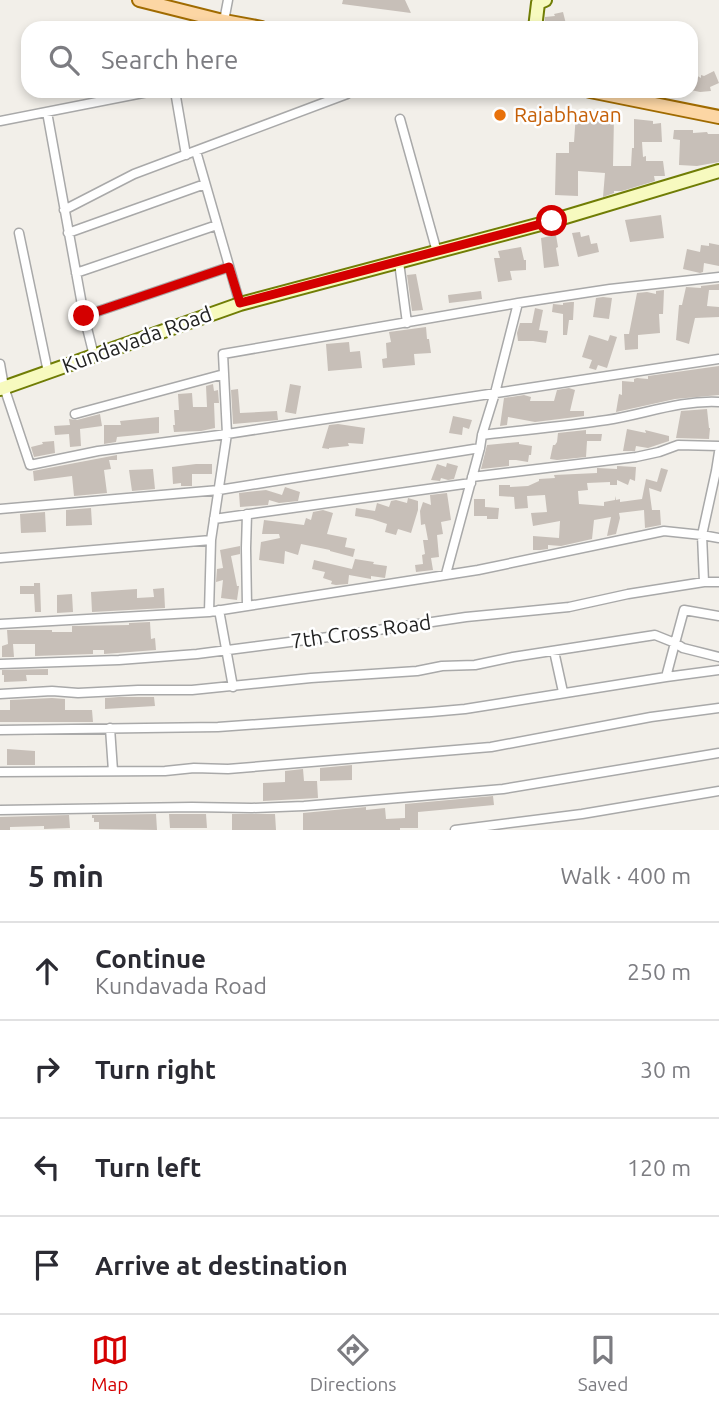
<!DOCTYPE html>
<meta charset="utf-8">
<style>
:root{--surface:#fff;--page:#f7f7f7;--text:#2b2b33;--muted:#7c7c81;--line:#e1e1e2;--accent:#d40000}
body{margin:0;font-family:Ubuntu,sans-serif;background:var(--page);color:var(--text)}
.stop{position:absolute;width:21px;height:21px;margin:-16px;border:5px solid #d40000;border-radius:50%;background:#fff}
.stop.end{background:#d40000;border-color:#fff;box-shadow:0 2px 7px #0008}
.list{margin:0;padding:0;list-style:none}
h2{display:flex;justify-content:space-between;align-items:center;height:91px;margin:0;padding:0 28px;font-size:30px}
h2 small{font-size:23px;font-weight:400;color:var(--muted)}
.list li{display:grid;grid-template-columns:46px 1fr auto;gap:21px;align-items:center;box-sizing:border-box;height:98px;padding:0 28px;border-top:2px solid var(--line)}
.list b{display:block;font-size:26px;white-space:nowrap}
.list p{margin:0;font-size:23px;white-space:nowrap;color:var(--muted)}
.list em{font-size:23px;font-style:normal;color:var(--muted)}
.icon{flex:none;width:38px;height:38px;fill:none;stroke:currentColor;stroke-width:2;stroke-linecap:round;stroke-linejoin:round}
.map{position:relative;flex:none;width:719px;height:830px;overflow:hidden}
.search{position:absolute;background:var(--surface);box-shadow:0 4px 10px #0003;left:21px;right:21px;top:21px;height:77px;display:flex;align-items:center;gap:18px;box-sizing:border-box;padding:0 24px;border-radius:21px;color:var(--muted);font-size:26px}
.sheet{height:483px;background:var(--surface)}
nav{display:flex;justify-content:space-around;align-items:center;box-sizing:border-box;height:98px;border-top:2px solid var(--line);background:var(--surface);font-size:19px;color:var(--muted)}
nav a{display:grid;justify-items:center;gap:4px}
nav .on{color:var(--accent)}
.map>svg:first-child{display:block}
.building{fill:#c7bfb8}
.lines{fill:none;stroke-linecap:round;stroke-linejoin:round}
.street-casing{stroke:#a9a9a9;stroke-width:11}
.secondary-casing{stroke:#707d05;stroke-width:16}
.primary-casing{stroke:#a06b00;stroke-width:16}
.street{stroke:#fff;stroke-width:8}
.secondary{stroke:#f7fabf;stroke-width:12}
.primary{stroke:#fcd6a4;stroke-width:12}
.route{stroke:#d40000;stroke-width:9}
.food-dot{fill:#e8710a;stroke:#fff;stroke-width:2.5}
.labels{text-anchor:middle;stroke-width:5;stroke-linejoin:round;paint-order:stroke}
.food-label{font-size:21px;fill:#c56008;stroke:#fff;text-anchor:start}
.street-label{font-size:21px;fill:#222;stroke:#fff}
</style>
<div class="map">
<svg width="719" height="830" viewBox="0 0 719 830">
<rect width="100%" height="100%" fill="#f2efe9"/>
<path class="building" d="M343,0H405L411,13L342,4Z
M563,12L567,28H544L545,17L555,16L554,14Z
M714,71L719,83L710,87L711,91L700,92L691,90V79L694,74L701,78V75L704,76Z
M576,113L586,114V118L606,119V116L614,117L613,166H631L632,148H634V119L653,121V124L661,123L662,142H642L643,157L646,156V161H663L665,176H654L655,181L622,191H614V193L603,197L605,173L578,171V196L555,195L556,153H569V142H574Z
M674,130H693V133L707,132L708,134H719V162L697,166L679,165L680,140L673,139Z
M661,215L664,238L630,242L625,220Z
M580,232L581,237L589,235L591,244L597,243L599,252L578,257L572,233Z
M556,235L558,247L556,248L559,266L544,268L541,238Z
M709,243L719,245V266L704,263L703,272L700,273L683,269L687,249L700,252L701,245L709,246Z
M521,247L524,260H526V270L510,271L512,280L498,282L494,258H500L498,251Z
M416,274L423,310L412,311L407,275Z
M719,284V290H709L707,306L719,307V317L695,318L689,344L676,340L679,305H682L686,287L701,288V286Z
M664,290L663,314H659L660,333L638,335V349L625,350L624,334H629L637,293L647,292L656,294V291Z
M481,291L482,299L449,303L448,295Z
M603,297L612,298L609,319L593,317L596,298Z
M571,302H574L573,320H569L567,335H563V314L552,312L553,304L563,305V303Z
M535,308L543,310L539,330L548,331L546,343L533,341H518L517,333L520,323H532Z
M426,327L427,339H429L431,353L414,354L415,365L383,368L382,359L387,358L386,343L391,342L389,332Z
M589,335L608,341L610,335L617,337L607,368L598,365L596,370L589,368L592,360L582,357Z
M349,342L350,352L360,351L362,368L328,371L326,344Z
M719,366V395L675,399L616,412L619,394L622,395V381L634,382V379L637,378L648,379V376Z
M213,384L214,391L218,390L219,403H214L215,428L201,431L174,432L173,425H175L174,410H179L178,394L192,393L193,407H207L206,386Z
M290,384L301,386L296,414L285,412Z
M569,388L575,390L570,411H584V416L535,422L508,417L507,425L500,426L504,398L524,395L531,397L530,401H554L557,390Z
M238,389L240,413L277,411L278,420L233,424L231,390Z
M707,409L709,428H710L709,439L676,438L681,411Z
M100,414L102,426L80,429L81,446L70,447L69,434L55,435L54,426L70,425L69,419L77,420Z
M453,416L472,420L469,429L463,427L462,435L449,433Z
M159,417V433L117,437L116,442L104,444V425H121L120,421Z
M338,424L365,428L363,444L348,443L349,446L329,448V449L322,448L329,425Z
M627,429L646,433L645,430L669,436V441L648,448L636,446L635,451H623Z
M586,430V434H602L601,441H587L586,457L557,460L550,459L553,445H555L557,442L558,433Z
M54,441L55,453L34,457L31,447L43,444L42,442Z
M519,442V444L532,446L531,455H529L528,462L516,460H509V466L481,469L487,445Z
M117,455V460H109L111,469L104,470L107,493L74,496L72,476L34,481L33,471Z
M447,463L458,466L454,479L448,480L441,478L440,481L431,480L437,464L446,467Z
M196,464H212V474H192V486H181V483L173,484L172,467Z
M617,466L636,467L635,481L630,479L628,485L617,480V485H610V482L587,483L588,490L578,491L579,504L604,506V502L615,500V496L616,500L620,499V502L642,499L646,479L657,482L661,468L668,470L661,492L649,488L652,510H660L661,525L645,528L644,510L619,513L620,518L616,534L607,536L611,517L594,520L592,539L561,546L548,545V549L540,550H533V536L559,538L560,521L533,526L531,513L547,512L545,495L527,496L528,508L515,509L514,497L499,496V485H510V487L528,486L539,481V479L555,478L554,475L597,473V468L617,469Z
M153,469L155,489L132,491L129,470Z
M285,487L300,492L298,501L279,503L269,500L268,505L240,507L239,493L266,490L282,495Z
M447,493L451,520L441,522L443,534L437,535L439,557L431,558L433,570L416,572L415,565L423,564L422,555L425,554L423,540H428L425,524L421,525L420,511L423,502L431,505L430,495Z
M408,498L418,501V510L411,533L398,529L396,535L385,532L387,524L372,519L355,516L356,508L375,511L377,503L389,507L391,501L396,500L407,503Z
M474,499H485V507L499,508L498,519H487V516H474Z
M91,508L92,525L66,526V510Z
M323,510L333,513L327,534L347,538L345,547L355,549L353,557L330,551V550L301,544L298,555L285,551L284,564L259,560L261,542L280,538L279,534H262L264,520L304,525L306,518L311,520L313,512Z
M45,512L46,532L21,533L20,514Z
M240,546V554L231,556L237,586H239L237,600L221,598L223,580L216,582L217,569L223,568L220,550Z
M355,559L374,562L373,564L387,566L385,578L371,576V579L349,575L348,584L336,585L331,584L332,581L323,578L325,572L312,569L314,560L352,569Z
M34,583H40L41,612H35L34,594H20V586H34Z
M164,588L165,608L92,612L91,592L137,589V598L154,597L153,589Z
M72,594L73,612L57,613V595Z
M150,622L151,639L155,638L156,650L104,654V650H93V654L35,656V644H13L14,657H2V646L8,644L7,630H52V632H72V626L129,625V623Z
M48,669V675H26L27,681L4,682V675H2V670Z
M119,697H154L155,706L105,709V698Z
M52,698L65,699V710H92L93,722H0V710H10V700Z
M7,749L35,751V765H7Z
M352,765V780L320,781V768Z
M303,769L304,781H317L318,798L263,801V783L285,782V771Z
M493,796L494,805L418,812V828H400V830H303V813L366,807V810L385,808L386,819L405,818V804Z
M156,814L157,830L99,829V822H94V818H92V815Z
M169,814H206L207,828H170Z
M232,814H275L276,830H232Z
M69,815L70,828L44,829V826L10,827V830H0V817Z"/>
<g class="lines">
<g class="street-casing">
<path id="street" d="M224,21L228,0
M175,91L186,155
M47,112L84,316L94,356
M400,119L437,252
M0,121L153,91
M196,151L240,304
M64,210L134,174L347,94L348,91
M19,233L48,372
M68,233L205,184
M399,262L407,323
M76,273L217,225
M84,316L229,267
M0,364L4,387L30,465L98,451L227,434L719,359
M75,414L224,374
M482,435C524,430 565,426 607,420C645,414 680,400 719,402
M472,477L636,457L659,452L678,445L719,446
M0,509L219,490L480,448
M214,519L471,483
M0,558L211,540
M446,574L480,448L482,435L495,393L518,303
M704,582L702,535L716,471L719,452
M247,606L246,548L247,514
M219,610L233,687
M209,612L211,540L227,434L223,354L518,303L610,289L719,277
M719,616L684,610L675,643L683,648L719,657
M0,624L209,612L478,570L664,531L702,535L719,538
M554,651L563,692
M0,664L119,660L197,654L344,635L466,617L569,607L628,594L704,582H719
M666,677L719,670
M0,694L52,691L78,693L138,690H192L311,678L417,671L442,666L475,665L513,657L655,635L675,643L666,677L465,709L431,712L218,727L0,730
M110,728L113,771
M0,772L165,771L194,768L228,769L491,747L651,717L719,708
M0,810L192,807L252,808L304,806L503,789L719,753
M455,830L582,814L719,791"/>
</g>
<g class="secondary-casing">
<path id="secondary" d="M535,28L538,3L545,0
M0,389L240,304L552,221L719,171"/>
</g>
<g class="primary-casing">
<path id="primary" d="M139,0L219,20L262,28
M590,91L719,117"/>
</g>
<use href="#street" class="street"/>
<use href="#secondary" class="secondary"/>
<use href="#primary" class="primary"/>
</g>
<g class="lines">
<path class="route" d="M84,316L229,267L240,303L552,221"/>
</g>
<circle class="food-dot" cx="500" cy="115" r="7"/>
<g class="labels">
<g class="food-label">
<text x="514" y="122">Rajabhavan</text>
</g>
<g class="street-label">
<text transform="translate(137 340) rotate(-20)" y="7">Kundavada Road</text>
<text transform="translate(361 632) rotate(-8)" y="7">7th Cross Road</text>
</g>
</g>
</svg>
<div class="stop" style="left:552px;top:221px"></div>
<div class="stop end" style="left:84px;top:316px"></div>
<div class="search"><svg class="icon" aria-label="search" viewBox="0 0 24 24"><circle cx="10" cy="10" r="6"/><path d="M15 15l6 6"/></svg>Search here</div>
</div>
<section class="sheet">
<h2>5 min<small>Walk · 400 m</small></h2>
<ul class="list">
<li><svg class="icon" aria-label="ahead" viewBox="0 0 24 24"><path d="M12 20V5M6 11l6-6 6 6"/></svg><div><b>Continue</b><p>Kundavada Road</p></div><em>250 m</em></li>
<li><svg class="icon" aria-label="right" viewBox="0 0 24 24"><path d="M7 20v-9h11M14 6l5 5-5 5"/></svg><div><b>Turn right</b></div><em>30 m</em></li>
<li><svg class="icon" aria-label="left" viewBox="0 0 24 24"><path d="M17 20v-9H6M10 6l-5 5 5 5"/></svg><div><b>Turn left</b></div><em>120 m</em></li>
<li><svg class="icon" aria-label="arrive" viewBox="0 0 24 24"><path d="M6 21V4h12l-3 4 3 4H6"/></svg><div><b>Arrive at destination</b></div></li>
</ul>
</section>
<nav>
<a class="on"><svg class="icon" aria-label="map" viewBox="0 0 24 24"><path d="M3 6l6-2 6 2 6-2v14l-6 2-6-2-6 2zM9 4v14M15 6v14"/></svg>Map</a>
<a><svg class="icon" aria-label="directions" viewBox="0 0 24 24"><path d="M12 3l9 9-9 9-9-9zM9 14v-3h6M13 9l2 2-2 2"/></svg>Directions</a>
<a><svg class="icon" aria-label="saved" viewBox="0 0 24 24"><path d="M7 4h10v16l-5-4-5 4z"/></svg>Saved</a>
</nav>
